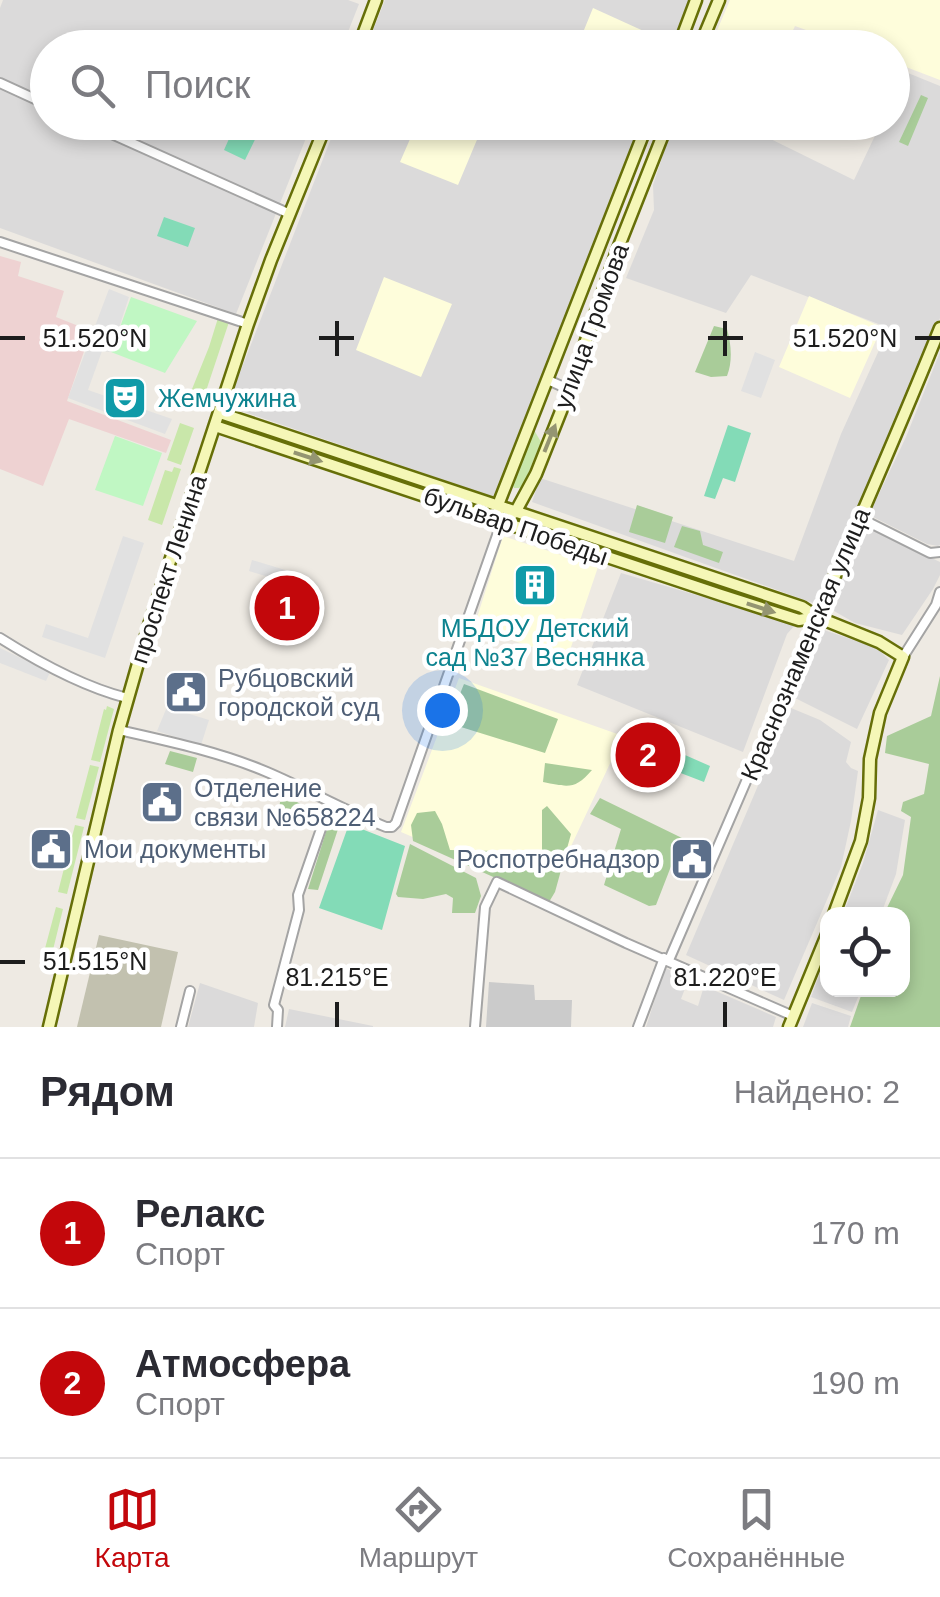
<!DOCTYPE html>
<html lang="ru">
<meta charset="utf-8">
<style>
:root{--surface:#fff;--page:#f7f7f7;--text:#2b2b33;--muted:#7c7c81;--line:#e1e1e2;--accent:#c3070b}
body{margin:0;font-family:Helvetica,sans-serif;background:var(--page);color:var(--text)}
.controls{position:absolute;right:30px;bottom:30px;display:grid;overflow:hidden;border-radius:20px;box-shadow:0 5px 15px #0003}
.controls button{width:90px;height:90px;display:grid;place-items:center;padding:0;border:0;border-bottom:2px solid var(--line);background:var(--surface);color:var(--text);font:50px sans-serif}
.you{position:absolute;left:442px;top:710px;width:35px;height:35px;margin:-25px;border:8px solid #fff;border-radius:50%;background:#1a73e8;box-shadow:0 0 0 15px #1a73e833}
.badge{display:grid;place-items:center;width:65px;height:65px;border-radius:50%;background:var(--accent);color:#fff;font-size:32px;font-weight:700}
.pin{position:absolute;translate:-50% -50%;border:5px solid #fff;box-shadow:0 2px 10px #0006}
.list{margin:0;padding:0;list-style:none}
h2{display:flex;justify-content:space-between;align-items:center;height:130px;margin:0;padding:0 40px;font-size:42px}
h2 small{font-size:32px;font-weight:400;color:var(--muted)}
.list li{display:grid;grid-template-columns:65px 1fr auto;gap:30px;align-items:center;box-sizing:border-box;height:150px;padding:0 40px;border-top:2px solid var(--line)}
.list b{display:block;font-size:38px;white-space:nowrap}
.list p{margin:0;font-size:32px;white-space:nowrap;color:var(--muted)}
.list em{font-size:32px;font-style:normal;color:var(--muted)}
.icon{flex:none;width:55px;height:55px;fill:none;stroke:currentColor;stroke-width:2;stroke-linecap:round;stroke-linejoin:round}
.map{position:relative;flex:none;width:940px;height:1027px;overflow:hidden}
.search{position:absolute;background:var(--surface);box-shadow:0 5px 15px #0003;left:30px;right:30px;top:30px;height:110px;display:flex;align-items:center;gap:25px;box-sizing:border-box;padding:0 35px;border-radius:55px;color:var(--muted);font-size:38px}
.sheet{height:430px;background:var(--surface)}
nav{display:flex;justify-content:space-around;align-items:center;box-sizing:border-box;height:140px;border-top:2px solid var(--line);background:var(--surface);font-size:28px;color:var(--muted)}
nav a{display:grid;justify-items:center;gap:5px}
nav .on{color:var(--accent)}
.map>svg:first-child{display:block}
.residential{fill:#dbdada}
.commercial{fill:#eed2d2}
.education{fill:#fefddb}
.religious{fill:#cbcbcb}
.construction{fill:#c2c1af}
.grass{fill:#c9e7aa}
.forest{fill:#a9cc99}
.park{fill:#c0f7c3}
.pitch{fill:#83dbb7}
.parking{fill:#e1e1e1}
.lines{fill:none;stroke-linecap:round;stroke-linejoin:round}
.street-casing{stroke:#a4a4a4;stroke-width:12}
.secondary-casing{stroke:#666f08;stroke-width:15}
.street{stroke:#fff;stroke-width:8}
.secondary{stroke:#f5f7b7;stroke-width:10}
.oneway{fill:#949572}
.ticks{fill:none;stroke:#1d1d1d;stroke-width:4}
.labels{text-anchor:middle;stroke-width:9;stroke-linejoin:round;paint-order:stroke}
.street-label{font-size:25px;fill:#1d1d1d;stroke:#fff}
.culture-label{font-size:25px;fill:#0d838f;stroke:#fff;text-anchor:start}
.service-label{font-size:25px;fill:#4e5e75;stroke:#fff;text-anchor:start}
.ticks-label{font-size:25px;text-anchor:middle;fill:#1d1d1d;stroke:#fff;stroke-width:9;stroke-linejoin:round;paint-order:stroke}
</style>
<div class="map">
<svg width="940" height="1027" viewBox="0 0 940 1027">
<rect width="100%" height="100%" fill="#eeeae3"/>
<path class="residential" d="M3,0H348L359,4L342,47L48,48V122L312,123L236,314L0,228V8Z
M385,0H691L673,47L366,48Z
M908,73L940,86V318L895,426L816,604L532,502L540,478L794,561L841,434L889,328L751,275L726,313L626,278L654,210L653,185L674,122L738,123L854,180L881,123L892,122L893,102Z
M337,123H643L494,497L227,406Z
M940,352V545L938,546L927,544L869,515L906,437Z
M868,528L940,562V575L933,589L902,635L855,623L827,607Z
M621,573L796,624L787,634L743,752L577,685Z
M821,629L877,648L889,660L857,729L795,698Z
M791,708L820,720L851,742L846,762L851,768L858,771L851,821L841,867L784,1000L686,955Z
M878,810L905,820L896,874L881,914H843L863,863Z
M827,955L828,989L861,990L852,1012L811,997Z
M665,968L689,978L681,999L698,1006L704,986L776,1017L773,1027H646Z
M200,983L258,1003L254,1027H188Z
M812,1003L851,1016L848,1027H803Z
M289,1009L373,1026V1027H285Z"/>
<path class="commercial" d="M0,256L21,262L18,276L64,291L56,317L91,331L67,401L171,440L166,453L69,419L43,486L0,469Z"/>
<path class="education" d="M730,0H940V80L893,62L892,48L853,47L795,26L785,47H710Z
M593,8L670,43L669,47H577Z
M417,123H484L458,185L400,162Z
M384,277L452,304L421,377L356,350Z
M809,296L882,327L850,398L779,367Z
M503,536L598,567L567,659L474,627Z
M459,678L623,736L548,895L401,832Z"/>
<path class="religious" d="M489,982L534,985L535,1000H572L571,1027H486Z"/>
<path class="construction" d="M99,935L178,952L161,1027H77Z"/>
<path class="grass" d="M218,318L229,322L202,403L188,399L209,347Z
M180,423L194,428L181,465L167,460Z
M534,430L541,442L523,486L519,488H514L512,484Z
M265,431L474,503L476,508L475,510L262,438Z
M174,467L181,469L162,525L148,520L165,470L172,472Z
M107,706L114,709L100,762L91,760L104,709L106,710Z
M90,765L99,767L85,820L76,818Z
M75,825L84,827L67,894L58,892Z
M56,907L63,909L51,958L43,956Z"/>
<path class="forest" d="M921,95L928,98L908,146L899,142Z
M714,326L727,329C731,343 733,361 727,376L711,377L695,372Z
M637,505L673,517L665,543L629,532Z
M682,526L700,531L703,545L723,552L719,563L674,547Z
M940,676V1027H850L863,990L902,989V914H884L903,875L911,817L901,811L903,802L924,794L929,764L885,753L887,736L931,716Z
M464,684L558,719L545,753L448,723Z
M170,751L197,758L193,772L165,764Z
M545,763L592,770C575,790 568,787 543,782Z
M600,798L682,838L656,905L649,906L604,885L621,829L590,814Z
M285,801L297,802L306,807L307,812C299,818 288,823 278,818L280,802Z
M547,806L571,834L555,892L549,902L413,841L411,825L417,813L435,811L442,824L450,850L542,852V810Z
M331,816L341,820L318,890L308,889Z
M410,844L476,878L481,896L475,913H452L453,898L446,894L423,899L398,897L396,894Z"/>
<path class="park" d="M131,297L197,321L165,373L111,352Z
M115,436L162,453L143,506L95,490Z"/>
<path class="pitch" d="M236,123H263L245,160L224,150Z
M164,217L195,228L188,247L157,236Z
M728,425L751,433L735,482L723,478L715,499L704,496Z
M685,755L710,766L704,782L678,772Z
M349,824L405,846L382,930L319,908Z"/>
<path class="parking" d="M109,289L129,297L111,352L102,351L88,390L172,419L165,434L68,398Z
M755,352L775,360L761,398L741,391Z
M123,536L144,543L105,658L42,637L46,624L88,638Z
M252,560L295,573L291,584L249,571Z
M0,648L50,672L46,681L0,663Z
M167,707L209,720L201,745L157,731Z"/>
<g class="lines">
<g class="street-casing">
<path id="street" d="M0,83L48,105
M85,122L290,214
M0,242L248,324
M548,380L568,389
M860,518L930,553L940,552
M0,638C38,662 83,687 127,698
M903,657L936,605L940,592
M119,730C168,741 220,752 267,772C307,789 345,811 386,827H392L396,823L502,521
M669,960L817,617
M181,1027L190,991
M277,1027L278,1010L274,1005L299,910L298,895L330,803
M475,1027L485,907L497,882L626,943L793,1016
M638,1027L664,958"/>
</g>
<g class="secondary-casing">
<path id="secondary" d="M358,48L376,0
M678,48L696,0
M699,48L719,0
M220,413L802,607L817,617L879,642L903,657L880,713L870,759L869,798L861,841L834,914
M215,426L721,595L799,620L817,617
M499,510L498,505L648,122
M511,515L516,511L536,474L565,401L617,251L668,122
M817,617C859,521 901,425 940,328
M49,1027L119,730L149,625L248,324L271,260L327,122
M789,1027L828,932"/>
</g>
<use href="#street" class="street"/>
<use href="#secondary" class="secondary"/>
</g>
<defs><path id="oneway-solid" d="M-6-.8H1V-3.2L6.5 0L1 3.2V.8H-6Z" transform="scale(2.5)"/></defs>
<g class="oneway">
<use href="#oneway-solid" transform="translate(550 438) rotate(-68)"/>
<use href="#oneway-solid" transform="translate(308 457) rotate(18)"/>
<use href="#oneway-solid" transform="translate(761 608) rotate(18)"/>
</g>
<path class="ticks" d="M337,321V356M725,321V356M0,338H25M319,338H354M708,338H743M915,338H940M0,962H25M337,1002V1027M725,1002V1027"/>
<defs>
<g id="theatre-square" transform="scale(2.25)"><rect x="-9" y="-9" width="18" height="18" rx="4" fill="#0f9aa8" stroke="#fff"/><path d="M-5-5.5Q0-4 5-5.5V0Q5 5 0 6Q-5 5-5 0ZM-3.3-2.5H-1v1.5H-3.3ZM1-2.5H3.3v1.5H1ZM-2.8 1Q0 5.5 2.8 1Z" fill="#fff"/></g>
<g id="building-square" transform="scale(2.25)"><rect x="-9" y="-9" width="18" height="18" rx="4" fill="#0f9aa8" stroke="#fff"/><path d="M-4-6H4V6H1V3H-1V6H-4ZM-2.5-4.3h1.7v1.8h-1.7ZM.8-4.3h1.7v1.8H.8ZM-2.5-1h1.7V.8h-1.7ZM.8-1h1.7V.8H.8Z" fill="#fff"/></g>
<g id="civic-square" transform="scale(2.25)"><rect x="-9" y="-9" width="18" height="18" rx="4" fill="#5c6f8a" stroke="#fff"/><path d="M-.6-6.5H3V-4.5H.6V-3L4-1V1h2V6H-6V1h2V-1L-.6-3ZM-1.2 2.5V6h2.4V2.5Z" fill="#fff"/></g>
</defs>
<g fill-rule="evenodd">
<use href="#theatre-square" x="125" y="398"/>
<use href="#building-square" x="535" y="585"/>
<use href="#civic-square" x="186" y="692"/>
<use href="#civic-square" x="162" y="802"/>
<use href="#civic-square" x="51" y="849"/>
<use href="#civic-square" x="692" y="859"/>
</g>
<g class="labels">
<g class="street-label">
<text transform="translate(591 326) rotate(-70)" y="9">улица Громова</text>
<text transform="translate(516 526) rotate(19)" y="9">бульвар Победы</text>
<text transform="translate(168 569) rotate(-72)" y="9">проспект Ленина</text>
<text transform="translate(805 644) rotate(-67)" y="9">Краснознаменская улица</text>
</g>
<g class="culture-label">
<text x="158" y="407">Жемчужина</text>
<text x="535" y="637" text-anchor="middle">МБДОУ Детский<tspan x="535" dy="29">сад №37 Веснянка</tspan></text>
</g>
<g class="service-label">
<text x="218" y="687">Рубцовский<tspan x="218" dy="29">городской суд</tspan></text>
<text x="194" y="797">Отделение<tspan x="194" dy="29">связи №658224</tspan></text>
<text x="84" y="858">Мои документы</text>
<text x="660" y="868" text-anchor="end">Роспотребнадзор</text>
</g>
</g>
<g class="ticks-label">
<text x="95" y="347">51.520°N</text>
<text x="845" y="347">51.520°N</text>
<text x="95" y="970">51.515°N</text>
<text x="337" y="986">81.215°E</text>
<text x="725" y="986">81.220°E</text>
</g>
</svg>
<div class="controls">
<button><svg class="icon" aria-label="locate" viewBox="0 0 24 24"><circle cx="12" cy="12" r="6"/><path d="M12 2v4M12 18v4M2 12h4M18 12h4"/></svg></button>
</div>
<div class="you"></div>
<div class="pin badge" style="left:287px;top:608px">1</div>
<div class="pin badge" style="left:648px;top:755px">2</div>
<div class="search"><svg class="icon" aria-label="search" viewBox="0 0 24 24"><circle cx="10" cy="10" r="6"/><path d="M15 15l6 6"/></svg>Поиск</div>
</div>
<section class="sheet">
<h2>Рядом<small>Найдено: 2</small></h2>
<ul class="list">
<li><span class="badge">1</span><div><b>Релакс</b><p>Спорт</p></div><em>170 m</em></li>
<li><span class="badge">2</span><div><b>Атмосфера</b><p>Спорт</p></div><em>190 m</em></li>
</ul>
</section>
<nav>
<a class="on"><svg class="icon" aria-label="map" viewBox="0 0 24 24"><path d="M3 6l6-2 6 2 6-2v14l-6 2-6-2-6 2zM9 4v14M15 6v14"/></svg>Карта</a>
<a><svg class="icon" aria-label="directions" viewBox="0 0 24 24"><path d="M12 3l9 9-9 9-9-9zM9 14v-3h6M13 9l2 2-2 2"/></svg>Маршрут</a>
<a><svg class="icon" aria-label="saved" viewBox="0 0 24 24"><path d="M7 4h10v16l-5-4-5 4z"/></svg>Сохранённые</a>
</nav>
